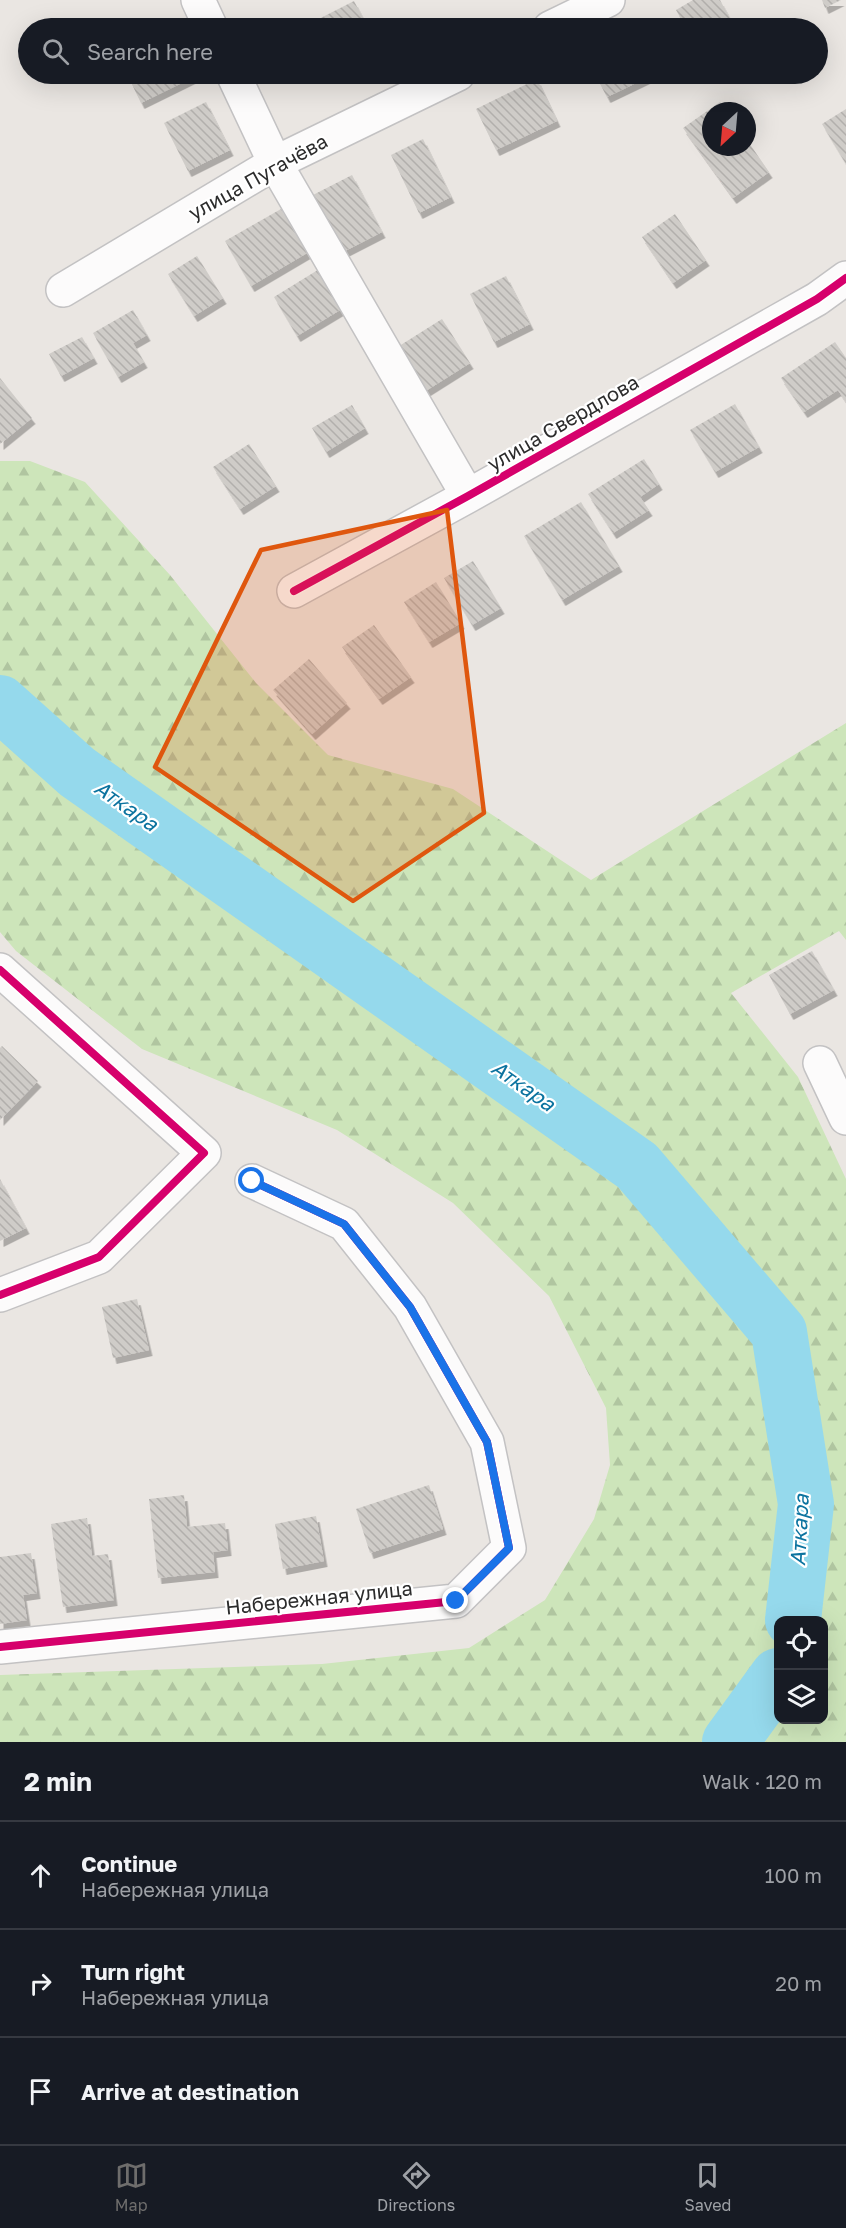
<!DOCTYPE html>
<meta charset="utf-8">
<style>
:root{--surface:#171b24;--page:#242831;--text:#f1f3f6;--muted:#9ea1a6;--line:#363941;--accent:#6e6d6c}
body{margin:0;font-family:"Golos Text",sans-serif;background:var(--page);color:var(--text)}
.controls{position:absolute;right:18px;bottom:18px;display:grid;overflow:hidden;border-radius:12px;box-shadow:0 6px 24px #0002}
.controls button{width:54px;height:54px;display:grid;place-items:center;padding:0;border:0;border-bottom:2px solid var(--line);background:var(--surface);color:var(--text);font:30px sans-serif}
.compass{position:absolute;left:702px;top:102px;width:54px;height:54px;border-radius:50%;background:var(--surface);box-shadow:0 6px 24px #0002;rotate:206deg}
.stop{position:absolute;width:18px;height:18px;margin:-14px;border:4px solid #1a73e8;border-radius:50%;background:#fff}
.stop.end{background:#1a73e8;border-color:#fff;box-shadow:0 2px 6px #0008}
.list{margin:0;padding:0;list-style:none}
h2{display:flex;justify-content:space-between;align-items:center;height:78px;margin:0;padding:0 24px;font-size:26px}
h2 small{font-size:20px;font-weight:400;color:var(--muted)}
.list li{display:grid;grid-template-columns:39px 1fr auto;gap:18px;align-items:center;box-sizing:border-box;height:108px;padding:0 24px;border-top:2px solid var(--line)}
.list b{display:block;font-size:22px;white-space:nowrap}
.list p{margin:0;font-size:20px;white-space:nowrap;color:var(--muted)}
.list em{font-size:20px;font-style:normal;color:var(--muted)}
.icon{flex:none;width:33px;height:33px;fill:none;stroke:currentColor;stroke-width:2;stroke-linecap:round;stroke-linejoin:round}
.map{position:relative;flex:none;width:846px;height:1742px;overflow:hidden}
.search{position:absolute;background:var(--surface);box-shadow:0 6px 24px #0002;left:18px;right:18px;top:18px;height:66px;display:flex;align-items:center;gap:15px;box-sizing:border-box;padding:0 21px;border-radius:33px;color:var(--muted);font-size:22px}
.sheet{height:402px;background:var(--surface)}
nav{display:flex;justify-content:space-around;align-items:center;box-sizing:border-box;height:84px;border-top:2px solid var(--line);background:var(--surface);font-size:16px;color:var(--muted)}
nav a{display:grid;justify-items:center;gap:3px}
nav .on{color:var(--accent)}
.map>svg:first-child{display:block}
.forest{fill:url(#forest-firs);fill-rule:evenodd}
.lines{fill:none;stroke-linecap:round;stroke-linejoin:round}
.river{stroke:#95d9ec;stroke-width:56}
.building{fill:url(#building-back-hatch);filter:url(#shadow)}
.street-casing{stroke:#c3c2c3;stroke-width:36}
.street{stroke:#fcfbfb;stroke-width:33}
.cycleway-casing{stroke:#fff;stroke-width:11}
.cycleway{stroke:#d6006c;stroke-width:8}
.route{stroke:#1a73e8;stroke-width:8}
.marked{fill:#df570e;fill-opacity:0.2;stroke:#df570e;stroke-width:4.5;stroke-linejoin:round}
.labels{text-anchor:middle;stroke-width:4.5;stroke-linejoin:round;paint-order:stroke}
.street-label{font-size:20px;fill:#2c2c2c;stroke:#fff}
.water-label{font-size:21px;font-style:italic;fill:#0c739f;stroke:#fff}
</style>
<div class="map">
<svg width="846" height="1742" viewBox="0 0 846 1742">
<defs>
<pattern id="forest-firs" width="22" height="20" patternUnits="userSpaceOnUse" patternTransform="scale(1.5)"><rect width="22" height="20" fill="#cde5ba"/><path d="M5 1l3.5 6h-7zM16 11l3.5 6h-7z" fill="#b0c5a0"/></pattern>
<pattern id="building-back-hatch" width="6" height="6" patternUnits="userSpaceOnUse" patternTransform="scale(1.5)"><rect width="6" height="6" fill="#cfccc8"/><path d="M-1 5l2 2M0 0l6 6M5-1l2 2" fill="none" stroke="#b2afac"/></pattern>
<filter id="shadow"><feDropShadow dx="3.5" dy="6" stdDeviation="0" flood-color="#0004"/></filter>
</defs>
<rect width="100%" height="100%" fill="#eae6e2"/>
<path class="forest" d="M0,461H30L85,482L170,575L256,683L328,755L453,789L591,880L846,723V940L839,931L731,993L798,1077L846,1179V1742H0V1675L322,1664L469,1648L545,1600L594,1519L610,1465L606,1408L549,1296L453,1203L337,1130L142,1049L16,951L0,932ZM778,1620H824V1720H778Z"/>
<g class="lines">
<path class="river" d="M0,703L77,772L637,1166L779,1332L806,1504L793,1620
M730,1742L778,1676"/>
</g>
<path class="building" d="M693,0H720L735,28H686L676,10Z
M822,0H841L825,8Z
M354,1L368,28H301Z
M127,74H200L141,103Z
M595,74H655L607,97Z
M537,79L557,121L496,150L476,109Z
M206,102L230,150L188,171L164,123Z
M720,102L727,111H711V147H747V140L769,172L733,198L683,128Z
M846,109V164L822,124Z
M423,139L451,197L419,213L391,155Z
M352,175L382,232L343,252L313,195Z
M281,209L307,253L251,286L225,241Z
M675,214L706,260L673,283L642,237Z
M197,256L223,298L194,316L168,274Z
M321,268L345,307L297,336L274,297Z
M506,276L530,324L494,342L470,294Z
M133,310L147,335L133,343L144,362L118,377L93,333Z
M442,319L470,363L424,392L396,348Z
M82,337L94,358L61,376L49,354Z
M835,342L846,358V402L838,390L804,412L781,378Z
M0,378L32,418L0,444Z
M735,404L759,447L715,472L690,430Z
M352,405L365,428L326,452L312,428Z
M249,444L276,486L240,509L213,467Z
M644,459L659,484L640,497L649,510L613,533L588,494Z
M581,502L619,566L562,600L524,536Z
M473,561L501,608L472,625L444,578Z
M436,582L461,623L429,642L404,602Z
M374,625L411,677L379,699L342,647Z
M309,659L347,703L312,734L273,690Z
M812,951L834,990L790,1014L769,975Z
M2,1046L38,1081L0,1120V1048Z
M0,1179L26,1228L0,1241Z
M137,1299L149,1350L113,1358L102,1307Z
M429,1485L443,1529L370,1553L356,1509Z
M184,1495L187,1527L225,1523L228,1550L213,1552L215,1572L158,1578L149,1499Z
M316,1516L324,1561L283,1569L275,1524Z
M87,1518L92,1556L108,1554L114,1600L63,1607L51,1524Z
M31,1553L37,1593L23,1595L27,1620L0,1624V1557Z"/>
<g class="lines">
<g class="street-casing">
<path id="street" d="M198,0L211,28
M550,28L608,0
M233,74L275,163L468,496
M63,290L275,163L458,74
M294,591L468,496L817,299L846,278
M0,970L204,1153L99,1257L0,1295
M820,1063L846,1118
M0,1647L456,1601L509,1548L487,1442L410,1307L344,1224L252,1181"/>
</g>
<use href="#street" class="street"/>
<g class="cycleway-casing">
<path id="cycleway" d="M294,591L468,496L817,299L846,278
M0,970L204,1153L99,1257L0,1295
M0,1647L456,1601L509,1548L487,1442L410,1307L344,1224L252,1181"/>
</g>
<use href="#cycleway" class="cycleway"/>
</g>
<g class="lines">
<path class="route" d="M252,1181L344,1224L410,1307L487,1442L509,1548L456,1601"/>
</g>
<path class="marked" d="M447,510L484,813L353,901L155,767L261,550Z"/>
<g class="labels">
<g class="street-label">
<text transform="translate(258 177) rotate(-29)" y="7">улица Пугачёва</text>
<text transform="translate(563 423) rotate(-30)" y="7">улица Свердлова</text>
<text transform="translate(319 1598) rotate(-6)" y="7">Набережная улица</text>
</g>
<g class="water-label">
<text transform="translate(126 806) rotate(35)" y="7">Аткара</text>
<text transform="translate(523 1086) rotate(35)" y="7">Аткара</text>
<text transform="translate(800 1530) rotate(-87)" y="7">Аткара</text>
</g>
</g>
</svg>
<div class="controls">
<button><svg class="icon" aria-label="locate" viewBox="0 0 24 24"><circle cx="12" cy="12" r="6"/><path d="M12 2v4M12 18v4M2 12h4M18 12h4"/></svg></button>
<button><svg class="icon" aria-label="layers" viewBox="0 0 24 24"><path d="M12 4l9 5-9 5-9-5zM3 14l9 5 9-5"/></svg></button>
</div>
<svg class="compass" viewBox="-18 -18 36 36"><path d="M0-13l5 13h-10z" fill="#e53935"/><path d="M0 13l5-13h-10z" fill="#9ea1a6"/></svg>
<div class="stop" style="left:252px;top:1181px"></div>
<div class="stop end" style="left:456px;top:1601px"></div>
<div class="search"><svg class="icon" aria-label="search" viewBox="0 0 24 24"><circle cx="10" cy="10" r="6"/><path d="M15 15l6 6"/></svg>Search here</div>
</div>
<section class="sheet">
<h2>2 min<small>Walk · 120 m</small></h2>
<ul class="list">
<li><svg class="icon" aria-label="ahead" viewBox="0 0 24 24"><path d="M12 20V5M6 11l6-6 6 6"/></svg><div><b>Continue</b><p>Набережная улица</p></div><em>100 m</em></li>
<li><svg class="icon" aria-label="right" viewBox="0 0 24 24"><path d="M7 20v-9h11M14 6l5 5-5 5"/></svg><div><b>Turn right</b><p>Набережная улица</p></div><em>20 m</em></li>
<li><svg class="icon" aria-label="arrive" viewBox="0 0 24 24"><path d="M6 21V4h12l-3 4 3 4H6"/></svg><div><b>Arrive at destination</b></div></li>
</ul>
</section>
<nav>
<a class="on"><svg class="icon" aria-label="map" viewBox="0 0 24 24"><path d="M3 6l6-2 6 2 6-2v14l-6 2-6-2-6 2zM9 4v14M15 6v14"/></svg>Map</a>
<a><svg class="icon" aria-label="directions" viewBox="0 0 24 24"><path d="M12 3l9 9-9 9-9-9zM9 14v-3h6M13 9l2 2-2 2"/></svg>Directions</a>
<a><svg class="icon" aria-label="saved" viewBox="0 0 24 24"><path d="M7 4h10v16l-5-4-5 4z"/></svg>Saved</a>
</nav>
